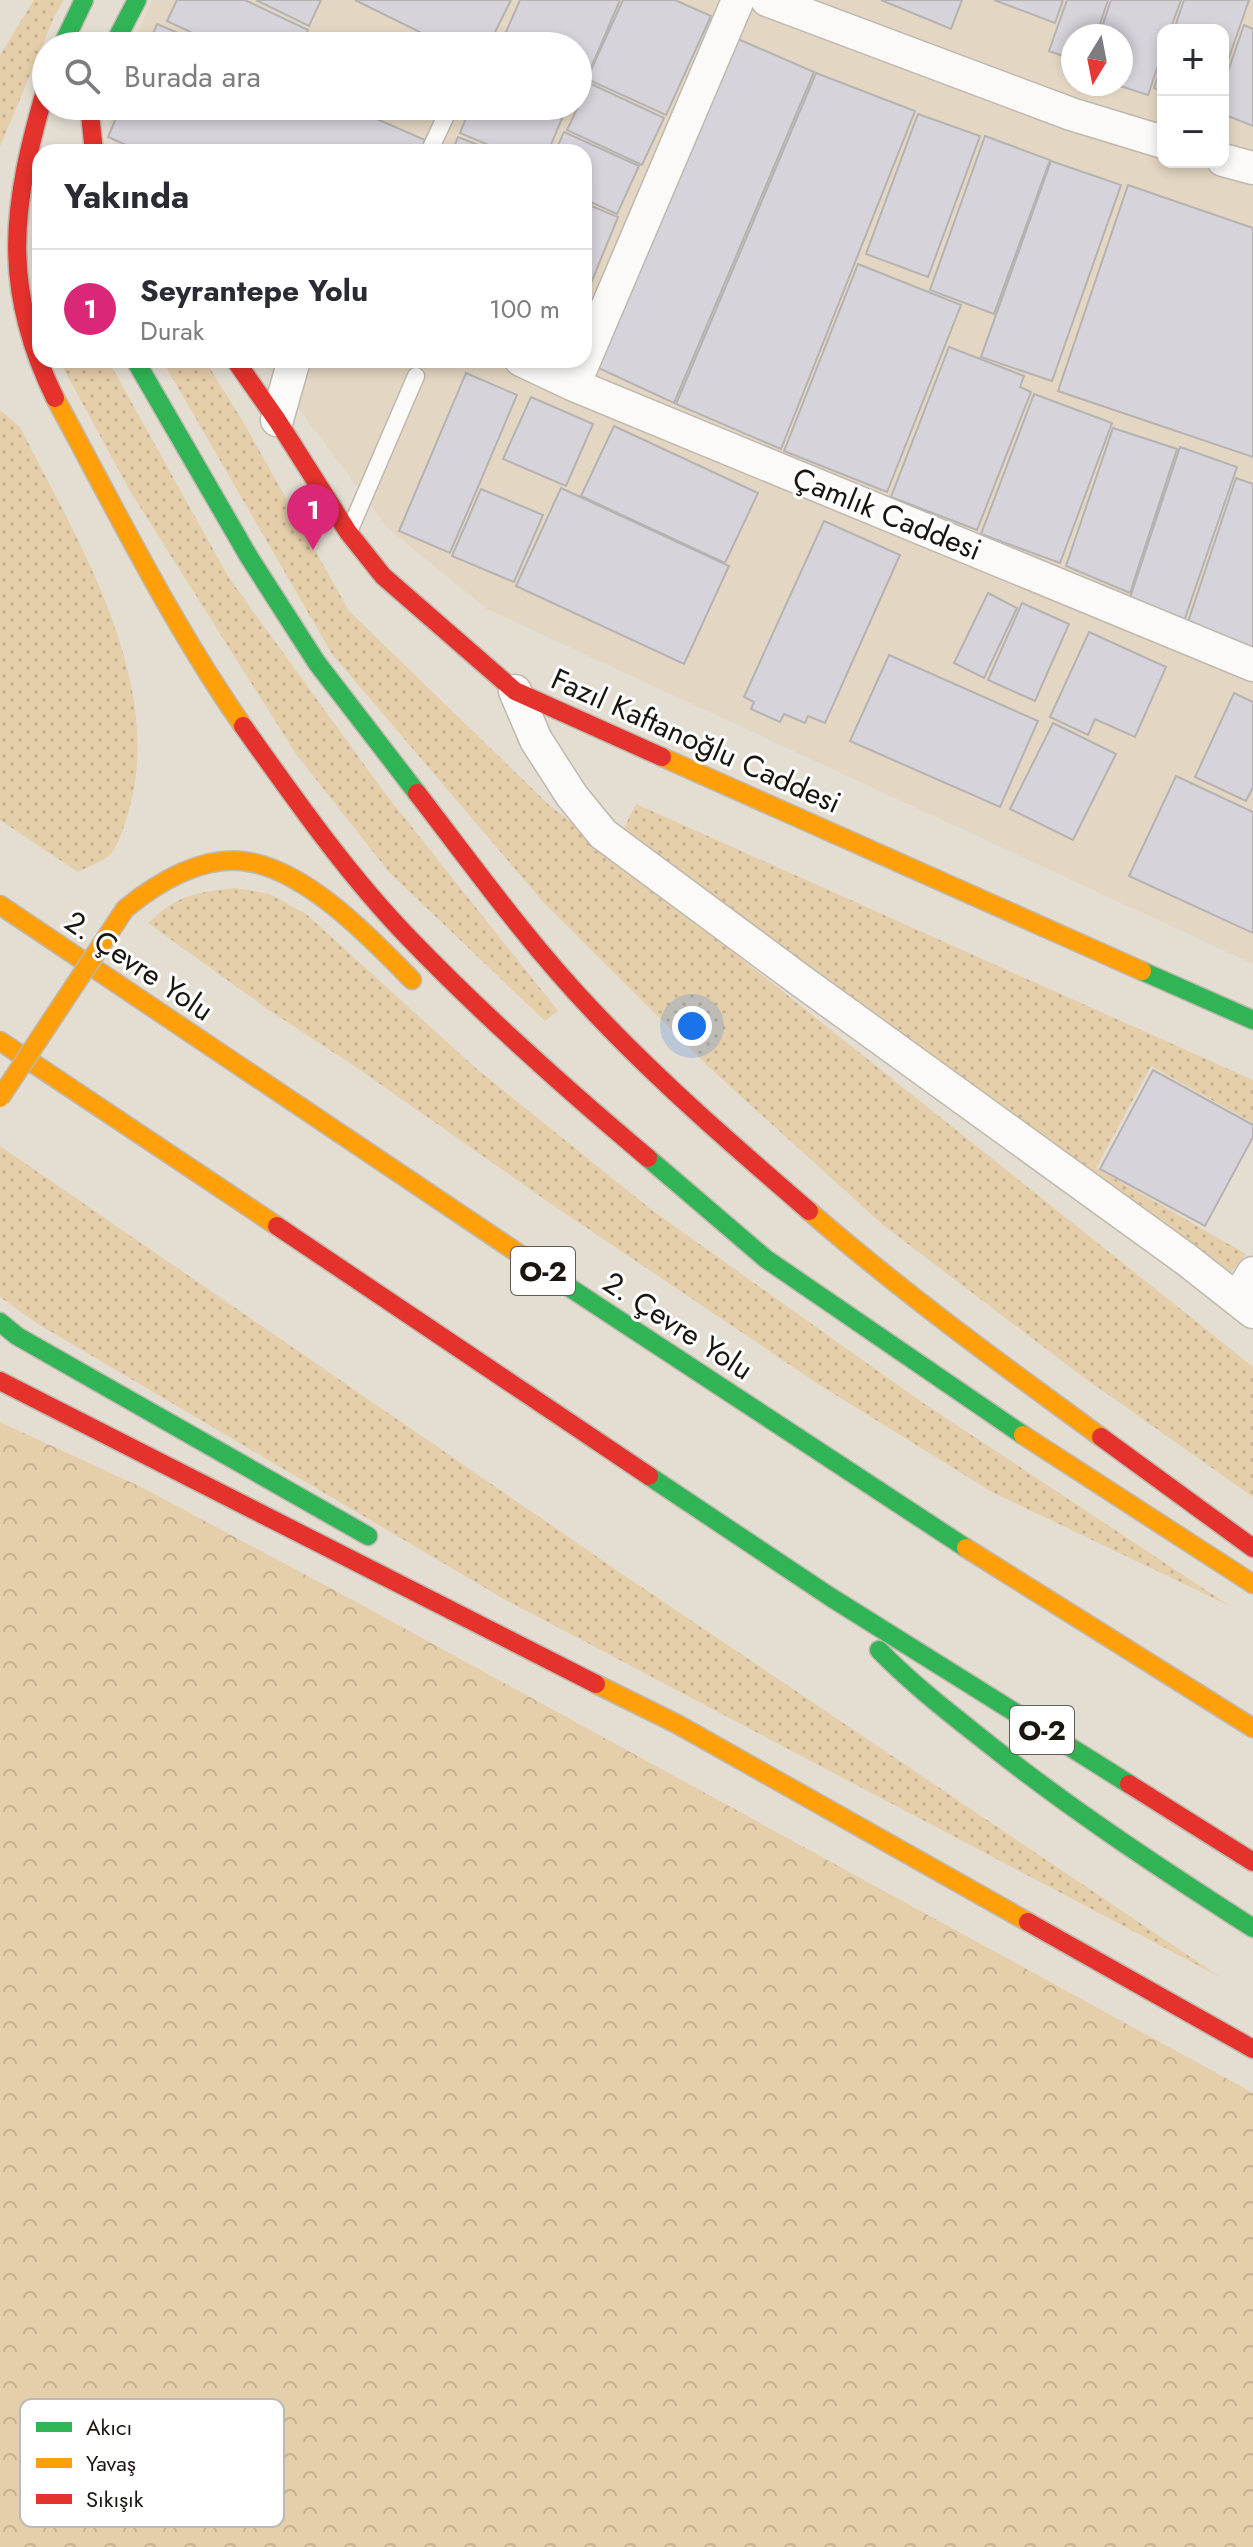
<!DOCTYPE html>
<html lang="tr">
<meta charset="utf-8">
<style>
:root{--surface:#fff;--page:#f7f7f7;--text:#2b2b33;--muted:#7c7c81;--line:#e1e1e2;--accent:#db2777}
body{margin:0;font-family:Jost,sans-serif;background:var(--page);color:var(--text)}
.controls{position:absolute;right:24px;top:24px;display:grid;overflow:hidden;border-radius:16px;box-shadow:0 4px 12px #0003}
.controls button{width:72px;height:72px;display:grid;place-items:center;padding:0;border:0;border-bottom:2px solid var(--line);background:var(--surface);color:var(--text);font:40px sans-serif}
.compass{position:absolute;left:1061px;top:24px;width:72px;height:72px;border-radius:50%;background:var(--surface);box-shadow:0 4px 12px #0003;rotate:190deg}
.you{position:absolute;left:692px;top:1026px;width:28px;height:28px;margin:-20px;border:6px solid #fff;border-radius:50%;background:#1a73e8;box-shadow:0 0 0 12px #1a73e833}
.badge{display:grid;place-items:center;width:52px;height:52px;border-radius:50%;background:var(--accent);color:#fff;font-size:26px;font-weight:700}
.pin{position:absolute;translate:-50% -66px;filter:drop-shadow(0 2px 4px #0008)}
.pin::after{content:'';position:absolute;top:42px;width:28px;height:24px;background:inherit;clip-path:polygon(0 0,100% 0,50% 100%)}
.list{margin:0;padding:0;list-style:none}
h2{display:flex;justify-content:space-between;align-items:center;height:104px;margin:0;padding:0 32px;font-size:34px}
h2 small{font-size:26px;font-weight:400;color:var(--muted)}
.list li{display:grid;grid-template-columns:52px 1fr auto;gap:24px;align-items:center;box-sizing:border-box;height:120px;padding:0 32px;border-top:2px solid var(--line)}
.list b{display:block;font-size:30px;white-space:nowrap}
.list p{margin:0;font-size:26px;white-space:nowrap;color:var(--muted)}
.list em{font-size:26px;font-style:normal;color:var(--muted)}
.icon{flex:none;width:44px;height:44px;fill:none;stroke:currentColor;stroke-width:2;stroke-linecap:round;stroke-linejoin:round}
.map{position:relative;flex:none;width:1253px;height:2547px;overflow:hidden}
.search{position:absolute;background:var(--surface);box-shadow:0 4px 12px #0003;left:32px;top:32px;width:560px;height:88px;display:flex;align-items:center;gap:20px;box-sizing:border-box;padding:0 28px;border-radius:44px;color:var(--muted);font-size:30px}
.panel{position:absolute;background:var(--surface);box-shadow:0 4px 12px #0003;left:32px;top:144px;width:560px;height:224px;border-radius:24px}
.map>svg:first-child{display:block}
.built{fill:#e3d6c3;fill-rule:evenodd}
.grass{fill:url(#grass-dots)}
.forest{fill:url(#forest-crowns)}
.building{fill:#d7d3db;stroke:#b5b2b1;stroke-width:2}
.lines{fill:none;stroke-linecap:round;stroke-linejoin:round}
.lane-casing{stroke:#beb8af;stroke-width:19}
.street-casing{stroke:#beb8af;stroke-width:35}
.fast-casing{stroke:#beb8af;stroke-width:21}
.slow-casing{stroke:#beb8af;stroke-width:21}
.jam-casing{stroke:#beb8af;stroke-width:21}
.lane{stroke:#fbfaf8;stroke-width:16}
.street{stroke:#fbfaf8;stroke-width:32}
.fast{stroke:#30b455;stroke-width:18}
.slow{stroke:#ff9f0a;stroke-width:18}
.jam{stroke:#e5322d;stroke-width:18}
.slow-bridge-casing{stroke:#beb8af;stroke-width:21;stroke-linecap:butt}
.slow-bridge{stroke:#ff9f0a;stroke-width:18}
.labels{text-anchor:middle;stroke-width:6;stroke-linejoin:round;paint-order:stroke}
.shield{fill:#fff;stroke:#5f5b56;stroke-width:2}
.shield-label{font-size:28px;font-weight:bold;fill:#1a150e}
.street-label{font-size:30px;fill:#1a150e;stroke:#fff}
.key{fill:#fff;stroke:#bab9b7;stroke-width:2}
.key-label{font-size:22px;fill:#1a150e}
</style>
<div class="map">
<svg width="1253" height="2547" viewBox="0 0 1253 2547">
<defs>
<pattern id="grass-dots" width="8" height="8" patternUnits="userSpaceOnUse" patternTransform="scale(2)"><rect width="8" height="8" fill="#e5ceaa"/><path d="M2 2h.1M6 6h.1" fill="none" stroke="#c4b091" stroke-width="1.8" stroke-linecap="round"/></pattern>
<pattern id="forest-crowns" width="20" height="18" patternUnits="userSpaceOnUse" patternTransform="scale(2)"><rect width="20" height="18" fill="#e5ceaa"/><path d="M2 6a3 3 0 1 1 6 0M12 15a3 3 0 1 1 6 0" fill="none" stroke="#c4b091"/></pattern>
</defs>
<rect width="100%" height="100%" fill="#e4ddd2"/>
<path class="built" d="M152,0H1253V964L487,609L389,529L262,360H584V152H115L106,106H578V46H132ZM1163,30H1223V162H1163ZM1073,36H1121V84H1073Z"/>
<path class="grass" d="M34,0H64L54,17L0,147V55Z
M59,360H108L229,578L384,792L558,1011L545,1021L389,872L296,754L130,491Z
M162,360H205L246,427L349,611L548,804L1253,1367V1497L1079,1374L883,1225L712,1070L544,903L332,654Z
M0,410L20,427C76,538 166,681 129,810C125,823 119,845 110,855C102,862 87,867 78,872L0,820Z
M636,804L1253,1080V1123L1151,1066L1096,1168L1246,1254L1231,1272L620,836Z
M235,888L270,894L306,914L479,1071L653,1211L923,1403L1230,1606L992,1492L818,1384L547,1201L360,1070L266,1008L148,923C179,894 195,893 235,888Z
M0,1146L612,1567L1220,1977L504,1599L38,1324L0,1297Z"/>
<path class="forest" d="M0,1422L143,1488L360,1604L1253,2093V2547H0Z"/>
<path class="building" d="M177,0H245L308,30L300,46H220L167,21Z
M256,0H321L309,26Z
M355,0H511L488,46H448Z
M520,0H620L578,98V46H500Z
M623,0H675L711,16L666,115L587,79Z
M881,0H962L951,29Z
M994,0H1063L1055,23Z
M1067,0H1108L1096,36H1073V59L1049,51Z
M1111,0H1181L1170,30H1163V51L1148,95L1114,84H1121V36H1099Z
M1184,0H1249L1223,75V30H1174Z
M157,24L209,46H148Z
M1244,25L1253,29V126L1223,114V86Z
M731,36L814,72L674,403L592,365Z
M1163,62V92L1154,88Z
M816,73L915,111L781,449L676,404Z
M589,83L664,118L642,165L567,130Z
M121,106H347L425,140L420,152H142L108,137Z
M471,106H553L565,111L548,152H505L460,133Z
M918,114L980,136L928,277L866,254Z
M564,132L639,166L617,214L584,199V152H555Z
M985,136L1050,160L994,314L930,290Z
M458,137L496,152H452Z
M1051,161L1121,185L1052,381L981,357Z
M1128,185L1253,228V457L1058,391Z
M584,203L618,217L591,283L584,281Z
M858,264L961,305L887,492L784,451Z
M949,347L1024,376L1020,387L1031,392L977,530L891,497Z
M466,373L517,395L450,553L399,531Z
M1034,394L1112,423L1060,563L981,534Z
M531,397L593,424L566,486L503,459Z
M614,426L758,493L725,563L581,496Z
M1113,428L1177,449L1130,593L1066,566Z
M1180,447L1237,467L1184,621L1130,598Z
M1236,478L1253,484V650L1188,622Z
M561,488L729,566L684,664L516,586Z
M481,489L543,515L514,582L452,556Z
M824,521L900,555L825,723L808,716L805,723L784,714L780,722L751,709L754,702L744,697Z
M988,593L1017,608L984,678L954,663Z
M1022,603L1069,624L1035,701L988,680Z
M1089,632L1166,667L1135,737L1095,719L1088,735L1050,717Z
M889,655L1038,721L1000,807L850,741Z
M1234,693L1253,702V787L1246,801L1195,777Z
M1053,723L1116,754L1073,840L1010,809Z
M1176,776L1253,812V933L1129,876Z
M1153,1070L1253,1125V1137L1205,1226L1100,1169Z"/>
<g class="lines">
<g class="lane-casing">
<path id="lane" d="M429,152L448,111L446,106
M351,527L416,376"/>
</g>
<g class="street-casing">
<path id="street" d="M767,0L1071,114L1163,142
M1223,160L1253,168
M521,360L574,385L1253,665
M574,385L738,0
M277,420L294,360
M515,691L536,740L572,796L603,834L800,980L1187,1260L1253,1312
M1237,1299L1253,1273"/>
</g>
<g class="fast-casing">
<path id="fast" d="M62,46L84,0
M113,46L137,0
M135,360L249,557L317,663L417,793
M1142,971L1253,1020
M648,1158L766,1259L1023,1435
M555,1278L966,1548
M0,1322L17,1336L368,1536
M649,1476L832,1598L1129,1784
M879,1650C909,1681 943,1708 976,1734C1064,1805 1158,1867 1253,1928"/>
</g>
<g class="slow-casing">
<path id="slow" d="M55,398C115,508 171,623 243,726
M662,757L1142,971
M0,905L555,1278
M125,909C157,883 199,857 242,861C305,868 370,937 412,980
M0,1041L277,1226
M809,1211C902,1292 1001,1364 1101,1437
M1023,1435L1253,1584
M966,1548L1253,1728
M596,1684L677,1724L1028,1922"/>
</g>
<g class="jam-casing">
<path id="jam" d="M46,88C12,204 0,286 55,398
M93,106L90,114L94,152
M235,360L277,420L348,532L383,576L515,691L662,757
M243,726C295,799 347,874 409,938C484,1016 565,1088 648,1158
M417,793C474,867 529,944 594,1012C661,1083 735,1147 809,1211
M277,1226L649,1476
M0,1381L596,1684
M1101,1437L1253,1548
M1129,1784L1253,1862
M1028,1922L1253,2049"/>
</g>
<use href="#lane" class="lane"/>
<use href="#street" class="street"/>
<use href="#fast" class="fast"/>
<use href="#slow" class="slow"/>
<use href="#jam" class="jam"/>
<g class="slow-bridge-casing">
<path id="slow-bridge" d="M0,1098L125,909"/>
</g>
<use href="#slow-bridge" class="slow-bridge"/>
</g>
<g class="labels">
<g class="shield">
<rect x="511" y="1247" width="64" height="48" rx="6"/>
<rect x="1010" y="1706" width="64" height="48" rx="6"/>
</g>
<g class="shield-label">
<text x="543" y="1281">O-2</text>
<text x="1042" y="1740">O-2</text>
</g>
<g class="street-label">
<text transform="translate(887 514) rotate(22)" y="10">Çamlık Caddesi</text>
<text transform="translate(696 741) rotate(24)" y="10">Fazıl Kaftanoğlu Caddesi</text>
<text transform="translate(139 966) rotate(34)" y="10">2. Çevre Yolu</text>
<text transform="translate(678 1326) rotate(33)" y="10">2. Çevre Yolu</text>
</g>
</g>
<rect x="20" y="2399" width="264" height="128" rx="12" class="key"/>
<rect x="36" y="2422" width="36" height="10" fill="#30b455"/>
<rect x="36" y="2458" width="36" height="10" fill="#ff9f0a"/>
<rect x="36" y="2494" width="36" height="10" fill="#e5322d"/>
<g class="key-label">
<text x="86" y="2435">Akıcı</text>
<text x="86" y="2471">Yavaş</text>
<text x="86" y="2507">Sıkışık</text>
</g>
</svg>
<div class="controls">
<button>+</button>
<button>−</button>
</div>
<svg class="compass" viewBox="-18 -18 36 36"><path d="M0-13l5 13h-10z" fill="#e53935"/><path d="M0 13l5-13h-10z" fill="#7c7c81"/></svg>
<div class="you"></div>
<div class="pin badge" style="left:313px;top:550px">1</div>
<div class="search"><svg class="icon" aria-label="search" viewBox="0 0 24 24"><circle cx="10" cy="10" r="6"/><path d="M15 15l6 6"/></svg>Burada ara</div>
<section class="panel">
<h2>Yakında<small></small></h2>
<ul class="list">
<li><span class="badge">1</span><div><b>Seyrantepe Yolu</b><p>Durak</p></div><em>100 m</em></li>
</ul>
</section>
</div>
